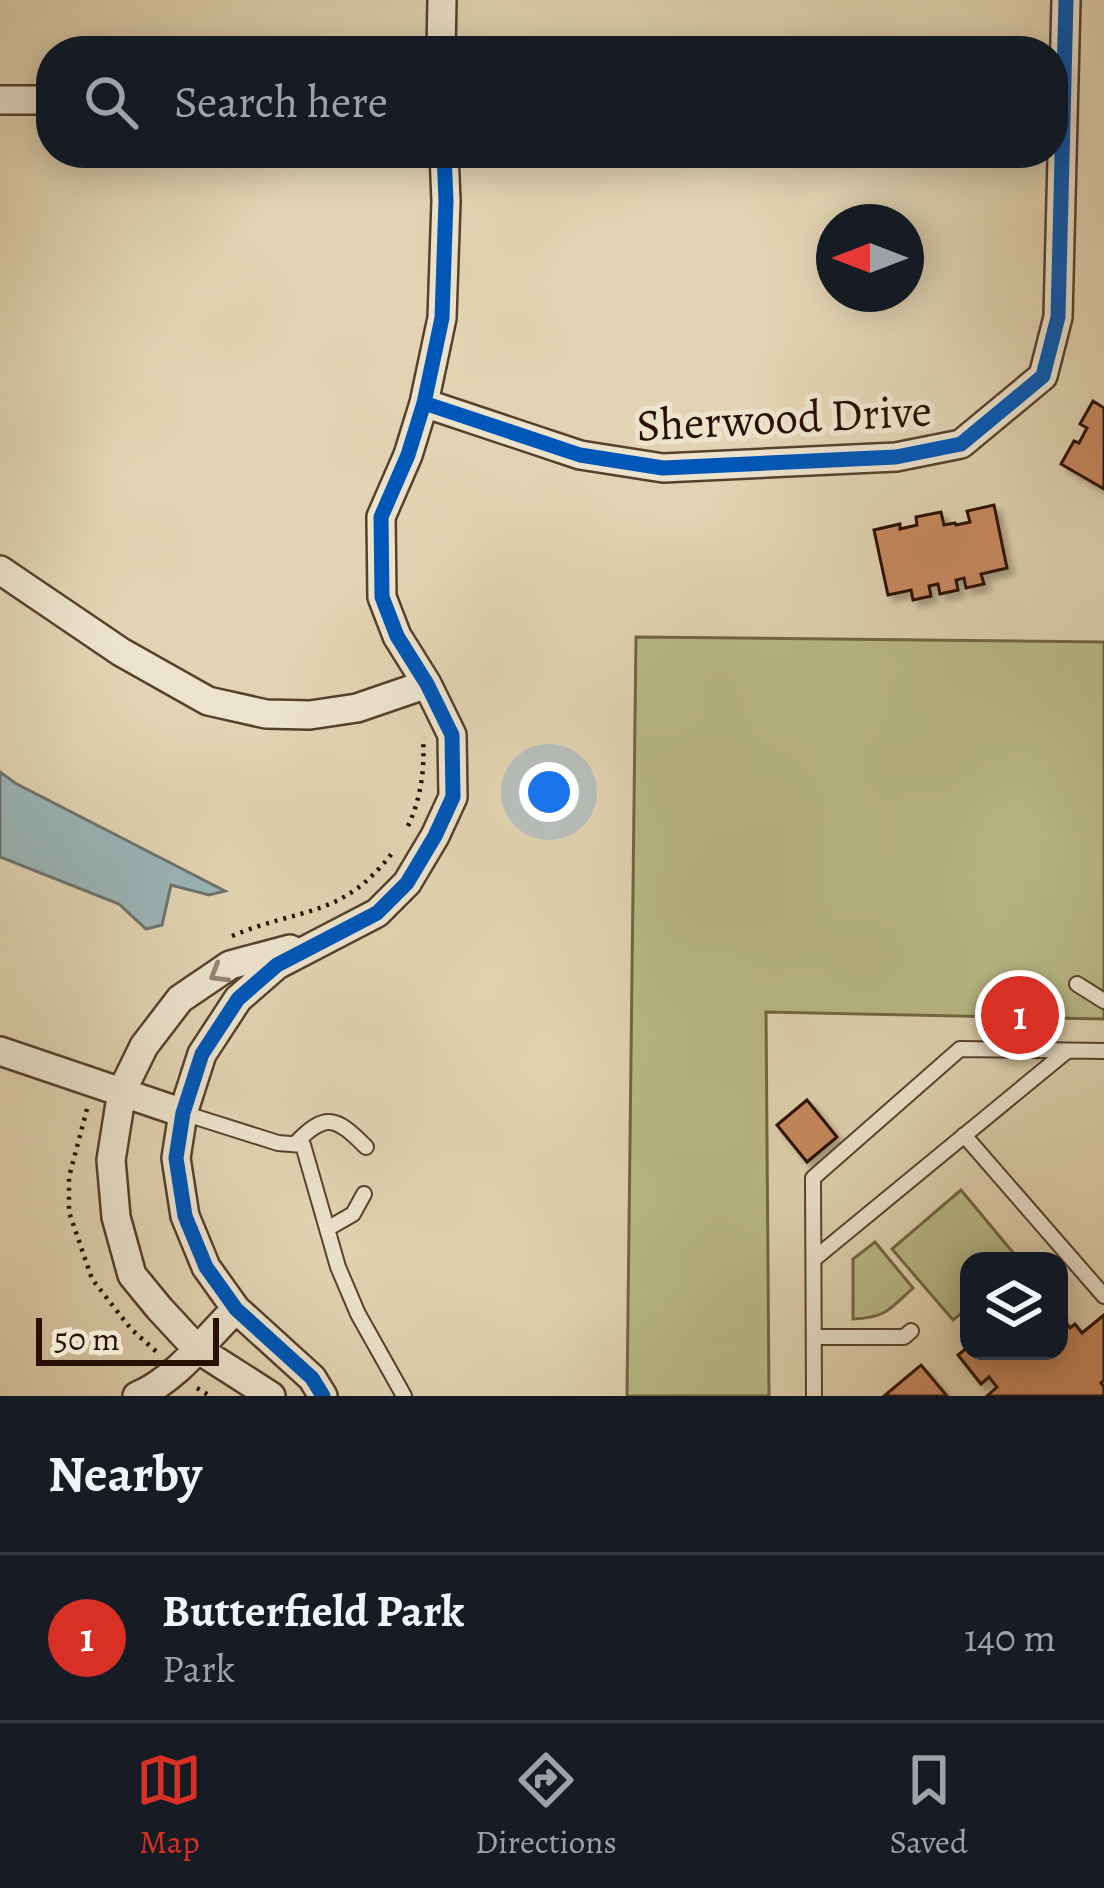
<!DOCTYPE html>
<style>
:root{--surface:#171b24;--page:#20242c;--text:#f1f3f6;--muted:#9ea1a6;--line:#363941;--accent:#d93025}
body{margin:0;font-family:Alegreya,serif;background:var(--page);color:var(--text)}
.controls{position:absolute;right:36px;bottom:36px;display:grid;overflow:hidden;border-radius:24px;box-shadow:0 6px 30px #0003}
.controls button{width:108px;height:108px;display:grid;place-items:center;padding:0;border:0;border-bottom:3px solid var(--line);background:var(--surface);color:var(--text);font:60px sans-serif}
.compass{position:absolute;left:816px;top:204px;width:108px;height:108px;border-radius:50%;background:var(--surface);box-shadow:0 6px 30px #0003;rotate:270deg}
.scale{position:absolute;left:36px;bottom:30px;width:183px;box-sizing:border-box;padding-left:12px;border:6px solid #2a1000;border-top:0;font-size:33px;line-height:42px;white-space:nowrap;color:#2a1000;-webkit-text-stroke:9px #ece3cd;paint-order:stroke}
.you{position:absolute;left:549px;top:792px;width:42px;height:42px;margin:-30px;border:9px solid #fff;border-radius:50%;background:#1a73e8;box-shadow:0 0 0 18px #1a73e833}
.badge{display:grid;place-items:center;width:78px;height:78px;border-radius:50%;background:var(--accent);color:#fff;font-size:39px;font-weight:700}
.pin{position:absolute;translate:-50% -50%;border:6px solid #fff;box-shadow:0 3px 12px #0006}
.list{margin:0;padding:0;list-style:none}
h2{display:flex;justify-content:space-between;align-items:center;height:156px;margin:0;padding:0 48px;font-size:51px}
h2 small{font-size:39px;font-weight:400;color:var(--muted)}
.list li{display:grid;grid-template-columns:78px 1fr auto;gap:36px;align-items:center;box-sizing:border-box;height:168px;padding:0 48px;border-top:3px solid var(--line)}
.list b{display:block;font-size:45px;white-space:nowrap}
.list p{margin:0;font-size:39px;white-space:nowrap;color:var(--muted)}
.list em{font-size:39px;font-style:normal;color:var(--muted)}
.icon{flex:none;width:66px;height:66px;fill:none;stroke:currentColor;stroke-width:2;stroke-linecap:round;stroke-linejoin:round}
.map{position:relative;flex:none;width:1104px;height:1396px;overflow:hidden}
.search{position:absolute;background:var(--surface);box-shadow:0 6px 30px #0003;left:36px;right:36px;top:36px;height:132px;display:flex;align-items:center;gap:30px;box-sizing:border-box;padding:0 42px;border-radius:48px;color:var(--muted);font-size:45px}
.sheet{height:324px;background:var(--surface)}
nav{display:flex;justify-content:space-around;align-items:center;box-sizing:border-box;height:168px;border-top:3px solid var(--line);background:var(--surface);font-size:33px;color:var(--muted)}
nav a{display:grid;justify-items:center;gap:6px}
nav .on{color:var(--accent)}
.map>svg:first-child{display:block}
.green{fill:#b9bb88;stroke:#726644;stroke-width:3}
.water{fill:#9bb5b8;stroke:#6e736e;stroke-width:3}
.building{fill:#c8895e;stroke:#2a1000;stroke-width:3;filter:url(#shadow)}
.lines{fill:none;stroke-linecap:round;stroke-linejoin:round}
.service-casing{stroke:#58412c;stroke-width:18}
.minor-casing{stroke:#58412c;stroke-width:32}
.path{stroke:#2a1000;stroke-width:4.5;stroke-dasharray:3 6;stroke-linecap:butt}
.service{stroke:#ece3cd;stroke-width:14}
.minor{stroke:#ece3cd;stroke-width:27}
.cycleway-casing{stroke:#ece3cd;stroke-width:22}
.cycleway{stroke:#0057b8;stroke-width:15}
.oneway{stroke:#958471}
.labels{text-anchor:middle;stroke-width:10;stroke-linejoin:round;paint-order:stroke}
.street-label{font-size:45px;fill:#2a1000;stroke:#ece3cd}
</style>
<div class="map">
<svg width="1104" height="1396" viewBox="0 0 1104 1396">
<defs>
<filter id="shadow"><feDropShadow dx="6" dy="6" stdDeviation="3" flood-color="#0004"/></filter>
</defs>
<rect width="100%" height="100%" fill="#e2d4b2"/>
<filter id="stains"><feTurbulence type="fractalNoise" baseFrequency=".00167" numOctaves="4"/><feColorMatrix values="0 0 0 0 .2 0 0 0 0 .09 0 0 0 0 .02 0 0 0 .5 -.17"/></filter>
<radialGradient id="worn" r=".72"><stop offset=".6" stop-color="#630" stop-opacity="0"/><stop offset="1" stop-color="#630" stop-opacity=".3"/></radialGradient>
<path class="green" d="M636,637L1104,642V1019L766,1012L769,1396H627Z
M961,1190L1020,1261H969V1307L953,1320L892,1249Z
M875,1242L913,1288C890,1309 886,1318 853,1319V1259Z"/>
<path class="water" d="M0,772L15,783L225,891L209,895L171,885L162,925L146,929L119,904L0,857Z"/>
<path class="building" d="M1093,401L1104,408V489L1061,464L1074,441L1079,443L1087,428L1080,424Z
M994,505L1007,568L981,574L984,584L966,588L964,578L956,580L958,590L940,594L938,584L929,586L931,596L913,600L911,590L888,595L874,530L900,524V529L917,525L916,517L941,512L944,525L955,523L956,525L970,522L967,511Z
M807,1100L837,1137L807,1162L777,1125Z
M1059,1314L1070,1328L1075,1324L1082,1333L1104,1315V1380L1101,1383L1104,1387V1396H987L997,1387L989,1377L981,1384L958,1355L969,1346V1351H1059Z
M921,1365L947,1396H884Z"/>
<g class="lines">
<g class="service-casing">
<path id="service" d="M1077,984L1104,1001
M183,1113L278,1143L303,1145L338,1267L358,1314L404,1396
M964,1135L1104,1296
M295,1144C326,1111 337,1118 366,1147
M327,1229L353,1214L364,1194
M814,1259L1067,1051
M814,1337H904L911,1331
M814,1396L813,1178L960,1049L1104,1051"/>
</g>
<g class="minor-casing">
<path id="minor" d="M441,51L442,0
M0,100H51
M424,403L580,455L663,468L896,457L961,444L1043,376L1058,317L1066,0
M0,570L121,652L208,701L266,714L310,715L357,708L427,684
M0,1051L183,1113
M137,1396C177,1379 205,1339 236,1309
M271,1396L196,1348L159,1308L132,1275L116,1217L111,1160L122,1091L144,1046L180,999L230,965L290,949
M323,1396L312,1378L236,1309L206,1267L185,1216L176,1158L183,1113L202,1054L238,999L277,965L377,913L407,883L435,836L453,797L452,735L427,684L397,636L382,597L381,517L408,455L424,403L442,318L446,201L444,153"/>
</g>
<path class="path" d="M408,826C421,798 425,769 423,738
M232,936C300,907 342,919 393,852
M87,1109L69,1177V1212L92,1279L131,1329L158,1353
M197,1388L210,1396"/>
<use href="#service" class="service"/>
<use href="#minor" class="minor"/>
<g class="cycleway-casing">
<path id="cycleway" d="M424,403L580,455L663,468L896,457L961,444L1043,376L1058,317L1066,0
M323,1396L312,1378L236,1309L206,1267L185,1216L176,1158L183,1113L202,1054L238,999L277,965L377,913L407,883L435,836L453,797L452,735L427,684L397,636L382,597L381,517L408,455L424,403L442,318L446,201L444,153"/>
</g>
<use href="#cycleway" class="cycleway"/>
</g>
<defs><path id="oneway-chevron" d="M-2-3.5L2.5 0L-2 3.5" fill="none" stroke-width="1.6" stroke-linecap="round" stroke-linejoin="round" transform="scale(3)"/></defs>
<use class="oneway" href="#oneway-chevron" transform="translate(218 974) rotate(149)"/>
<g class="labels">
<g class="street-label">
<text transform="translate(784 417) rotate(-3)" y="16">Sherwood Drive</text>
</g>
</g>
<rect width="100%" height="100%" filter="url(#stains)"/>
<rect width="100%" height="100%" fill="url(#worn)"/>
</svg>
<div class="controls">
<button><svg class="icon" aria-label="layers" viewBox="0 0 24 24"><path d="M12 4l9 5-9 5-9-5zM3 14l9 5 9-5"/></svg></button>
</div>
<svg class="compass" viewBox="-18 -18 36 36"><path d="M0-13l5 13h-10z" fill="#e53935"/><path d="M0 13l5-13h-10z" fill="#9ea1a6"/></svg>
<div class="scale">50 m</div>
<div class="you"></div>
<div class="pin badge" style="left:1020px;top:1015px">1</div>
<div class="search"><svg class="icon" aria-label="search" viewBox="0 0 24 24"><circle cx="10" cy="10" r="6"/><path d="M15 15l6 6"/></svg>Search here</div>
</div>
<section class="sheet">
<h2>Nearby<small></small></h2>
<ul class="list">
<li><span class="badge">1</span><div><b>Butterfield Park</b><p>Park</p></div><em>140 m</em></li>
</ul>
</section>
<nav>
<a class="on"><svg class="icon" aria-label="map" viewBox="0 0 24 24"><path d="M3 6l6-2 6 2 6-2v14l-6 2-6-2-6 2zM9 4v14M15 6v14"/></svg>Map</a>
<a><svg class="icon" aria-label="directions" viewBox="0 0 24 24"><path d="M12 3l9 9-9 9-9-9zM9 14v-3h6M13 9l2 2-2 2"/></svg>Directions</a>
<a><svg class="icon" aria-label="saved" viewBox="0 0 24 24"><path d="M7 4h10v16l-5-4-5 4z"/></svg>Saved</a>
</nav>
